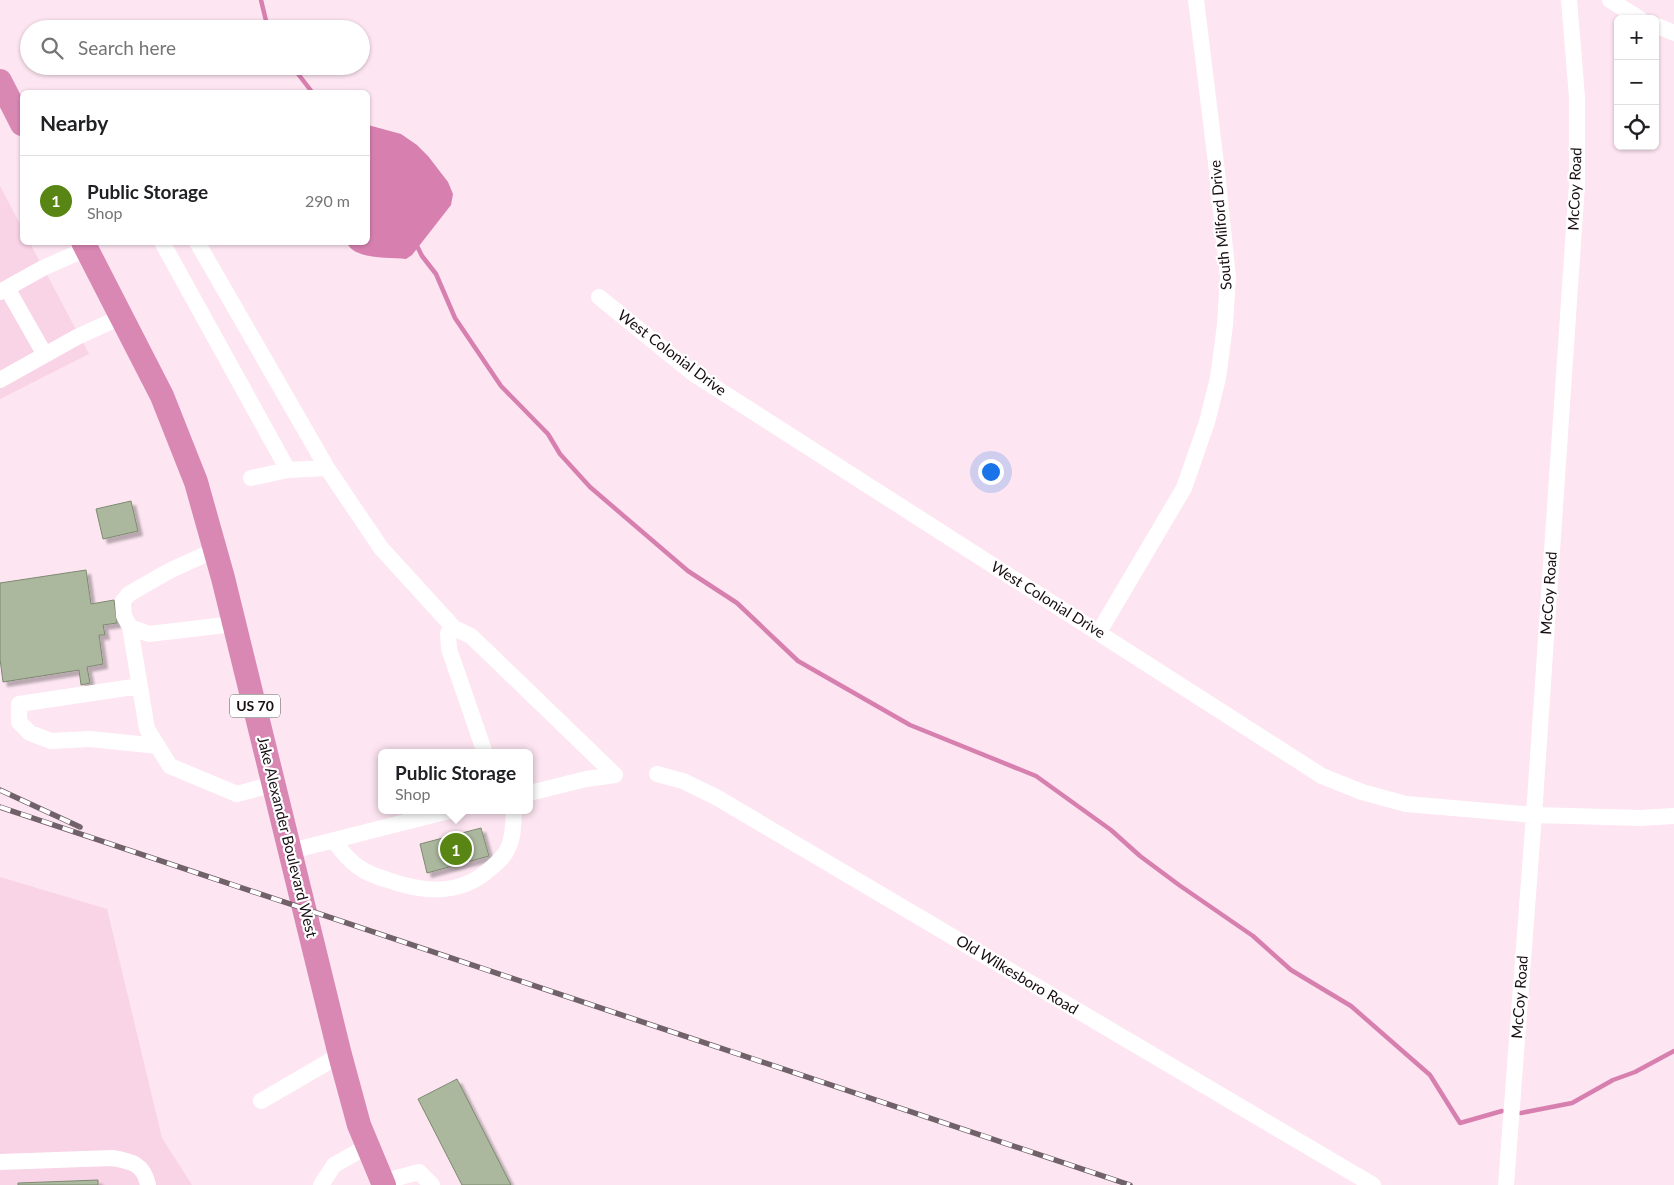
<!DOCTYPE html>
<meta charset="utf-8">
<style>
:root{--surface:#fff;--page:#f6f6f6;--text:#202124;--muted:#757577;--line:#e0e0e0;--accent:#588513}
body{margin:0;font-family:Lato,sans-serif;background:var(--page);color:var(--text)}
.controls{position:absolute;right:15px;top:15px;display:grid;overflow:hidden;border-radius:8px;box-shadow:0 1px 4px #0004}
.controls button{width:45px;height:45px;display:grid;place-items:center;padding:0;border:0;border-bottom:1px solid var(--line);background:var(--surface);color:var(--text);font:25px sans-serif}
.you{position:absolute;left:990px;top:471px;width:18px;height:18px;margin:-12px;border:4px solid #fff;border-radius:50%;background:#1a73e8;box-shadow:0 0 0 8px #1a73e833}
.badge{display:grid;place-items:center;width:32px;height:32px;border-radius:50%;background:var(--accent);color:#fff;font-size:16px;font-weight:700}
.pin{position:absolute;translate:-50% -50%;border:2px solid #fff;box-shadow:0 1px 5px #0006}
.popup{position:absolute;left:378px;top:749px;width:155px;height:65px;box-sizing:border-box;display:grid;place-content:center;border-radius:8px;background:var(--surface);filter:drop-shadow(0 1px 4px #0005);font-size:16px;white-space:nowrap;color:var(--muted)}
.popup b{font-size:19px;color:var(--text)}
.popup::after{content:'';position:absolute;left:50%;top:100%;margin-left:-10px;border:10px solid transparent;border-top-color:var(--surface)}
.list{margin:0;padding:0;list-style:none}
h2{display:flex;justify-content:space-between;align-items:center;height:65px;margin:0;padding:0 20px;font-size:21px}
h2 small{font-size:16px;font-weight:400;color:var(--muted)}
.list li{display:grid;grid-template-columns:32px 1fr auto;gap:15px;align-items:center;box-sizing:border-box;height:90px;padding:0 20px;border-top:1px solid var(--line)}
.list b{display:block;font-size:19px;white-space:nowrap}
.list p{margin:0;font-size:16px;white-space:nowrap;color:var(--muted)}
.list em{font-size:16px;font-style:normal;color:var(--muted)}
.icon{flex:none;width:28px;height:28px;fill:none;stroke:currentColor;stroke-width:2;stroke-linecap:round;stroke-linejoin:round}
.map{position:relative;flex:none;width:1674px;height:1185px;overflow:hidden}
.search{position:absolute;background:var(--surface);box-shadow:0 1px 4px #0004;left:20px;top:20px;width:350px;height:55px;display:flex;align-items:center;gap:12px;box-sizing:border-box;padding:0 18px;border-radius:28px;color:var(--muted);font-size:19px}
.panel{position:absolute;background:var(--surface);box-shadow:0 1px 4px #0004;left:20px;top:90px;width:350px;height:155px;border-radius:8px}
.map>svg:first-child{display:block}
.built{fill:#f9d3e6}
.water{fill:#d780b0}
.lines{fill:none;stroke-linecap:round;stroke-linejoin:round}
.stream{stroke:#d780b0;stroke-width:4.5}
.building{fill:#abb89e;stroke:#7d8a71;filter:url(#shadow)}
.minor{stroke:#fff;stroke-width:16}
.highway{stroke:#d987b3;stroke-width:24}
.rail-casing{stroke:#716269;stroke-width:5.5}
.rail{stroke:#fff;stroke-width:4;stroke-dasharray:11;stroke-linecap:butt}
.labels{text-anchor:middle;stroke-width:4.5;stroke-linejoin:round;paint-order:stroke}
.shield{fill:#fff;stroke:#5d565a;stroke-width:1}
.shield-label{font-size:14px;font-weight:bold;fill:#180e13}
.street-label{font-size:15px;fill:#180e13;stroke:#fff}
</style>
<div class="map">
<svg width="1674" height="1185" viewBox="0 0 1674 1185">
<defs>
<filter id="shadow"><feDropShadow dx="4.5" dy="4.5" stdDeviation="1" flood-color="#0004"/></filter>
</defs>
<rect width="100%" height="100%" fill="#fde5f1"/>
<path class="built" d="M0,186L22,228V242L30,243L89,354L0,399Z
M0,877L107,909L162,1138L192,1185H0Z"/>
<path class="water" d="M368,125L401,134L417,145L428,156L448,182L453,194L451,205L412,255L406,259C389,257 355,260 347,243L368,242Z"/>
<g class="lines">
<path class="stream" d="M261,0L268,29
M292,66L312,92
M416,244L422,256L436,274L455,318L501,386L548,434L560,454L590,487L688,571L737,603L798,661L910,725L1036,776L1111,830L1140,856L1179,885L1253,936L1291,970L1351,1006L1430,1075L1460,1123L1502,1111
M1521,1113L1572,1103L1613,1080L1635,1072L1674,1051"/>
</g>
<path class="building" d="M131,501L138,531L103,539L96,509Z
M86,570L91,604L114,600L117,623L103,625L105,635H99L103,664L87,667L90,683L81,685L79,670L3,682L0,659V583Z
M481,828L489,856L427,873L420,844Z
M457,1079L511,1185H462L418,1099Z
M98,1180V1185H18V1183Z"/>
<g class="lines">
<path class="minor" d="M1610,0L1640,19
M1655,25L1674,33
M162,242L288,470L327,468
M197,242L327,468L381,548L454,628
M7,288L45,355
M0,292L43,268L86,249
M599,297L694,374L1322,776L1362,792L1406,804L1534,815L1640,818L1674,816
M0,380L77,337L121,317
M251,478L288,470
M215,550L169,571L129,594L123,601L124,616L130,627L149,634L234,624
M130,627L147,729L170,766L237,794L274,784
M1099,632L1184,488L1207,422L1218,378L1225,325L1228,277L1216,163L1196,0
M140,686L19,704V722L30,733L51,741L90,739L158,746
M485,753L449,649L448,633L454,628L471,636L615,775
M657,774L683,781L716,797L1373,1185
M530,793L586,779L615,775
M334,840C341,851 349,861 360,868C368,874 378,877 388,880C424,893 461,896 491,868C498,862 505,856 508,848C514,836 513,823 514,810
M291,851L453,810
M261,1101L340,1055
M0,1162L112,1158C131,1161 144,1164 148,1185
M382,1182L419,1172L432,1185
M321,1185L334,1165L368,1146
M1506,1185L1534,815L1577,184V97L1569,0"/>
<path class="highway" d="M0,81L22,124
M83,242L162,396L196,482L223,578L340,1055L359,1125L384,1185"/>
<g class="rail-casing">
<path id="rail" d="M0,790L80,827
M0,807L1130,1185"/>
</g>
<use href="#rail" class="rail"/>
</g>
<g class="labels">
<rect class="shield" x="230" y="694.5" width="50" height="23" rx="4"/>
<g class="shield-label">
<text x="255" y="711">US 70</text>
</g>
<g class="street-label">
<text transform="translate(1575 189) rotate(-88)" y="5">McCoy Road</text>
<text transform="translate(1221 225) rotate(-95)" y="5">South Milford Drive</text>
<text transform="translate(672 353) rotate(37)" y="5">West Colonial Drive</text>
<text transform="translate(1549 593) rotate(-86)" y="5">McCoy Road</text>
<text transform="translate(1048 600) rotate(32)" y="5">West Colonial Drive</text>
<text transform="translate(287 837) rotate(76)" y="5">Jake Alexander Boulevard West</text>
<text transform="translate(1017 975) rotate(31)" y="5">Old Wilkesboro Road</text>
<text transform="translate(1520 997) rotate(-86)" y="5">McCoy Road</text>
</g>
</g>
</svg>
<div class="controls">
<button>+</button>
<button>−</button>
<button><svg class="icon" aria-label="locate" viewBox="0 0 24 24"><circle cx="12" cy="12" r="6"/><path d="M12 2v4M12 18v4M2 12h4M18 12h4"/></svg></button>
</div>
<div class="you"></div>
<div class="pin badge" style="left:456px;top:849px">1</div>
<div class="popup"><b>Public Storage</b>Shop</div>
<div class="search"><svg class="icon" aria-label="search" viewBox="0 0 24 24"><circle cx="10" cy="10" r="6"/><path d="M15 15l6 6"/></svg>Search here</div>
<section class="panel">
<h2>Nearby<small></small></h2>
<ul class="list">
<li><span class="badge">1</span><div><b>Public Storage</b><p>Shop</p></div><em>290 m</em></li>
</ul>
</section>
</div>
